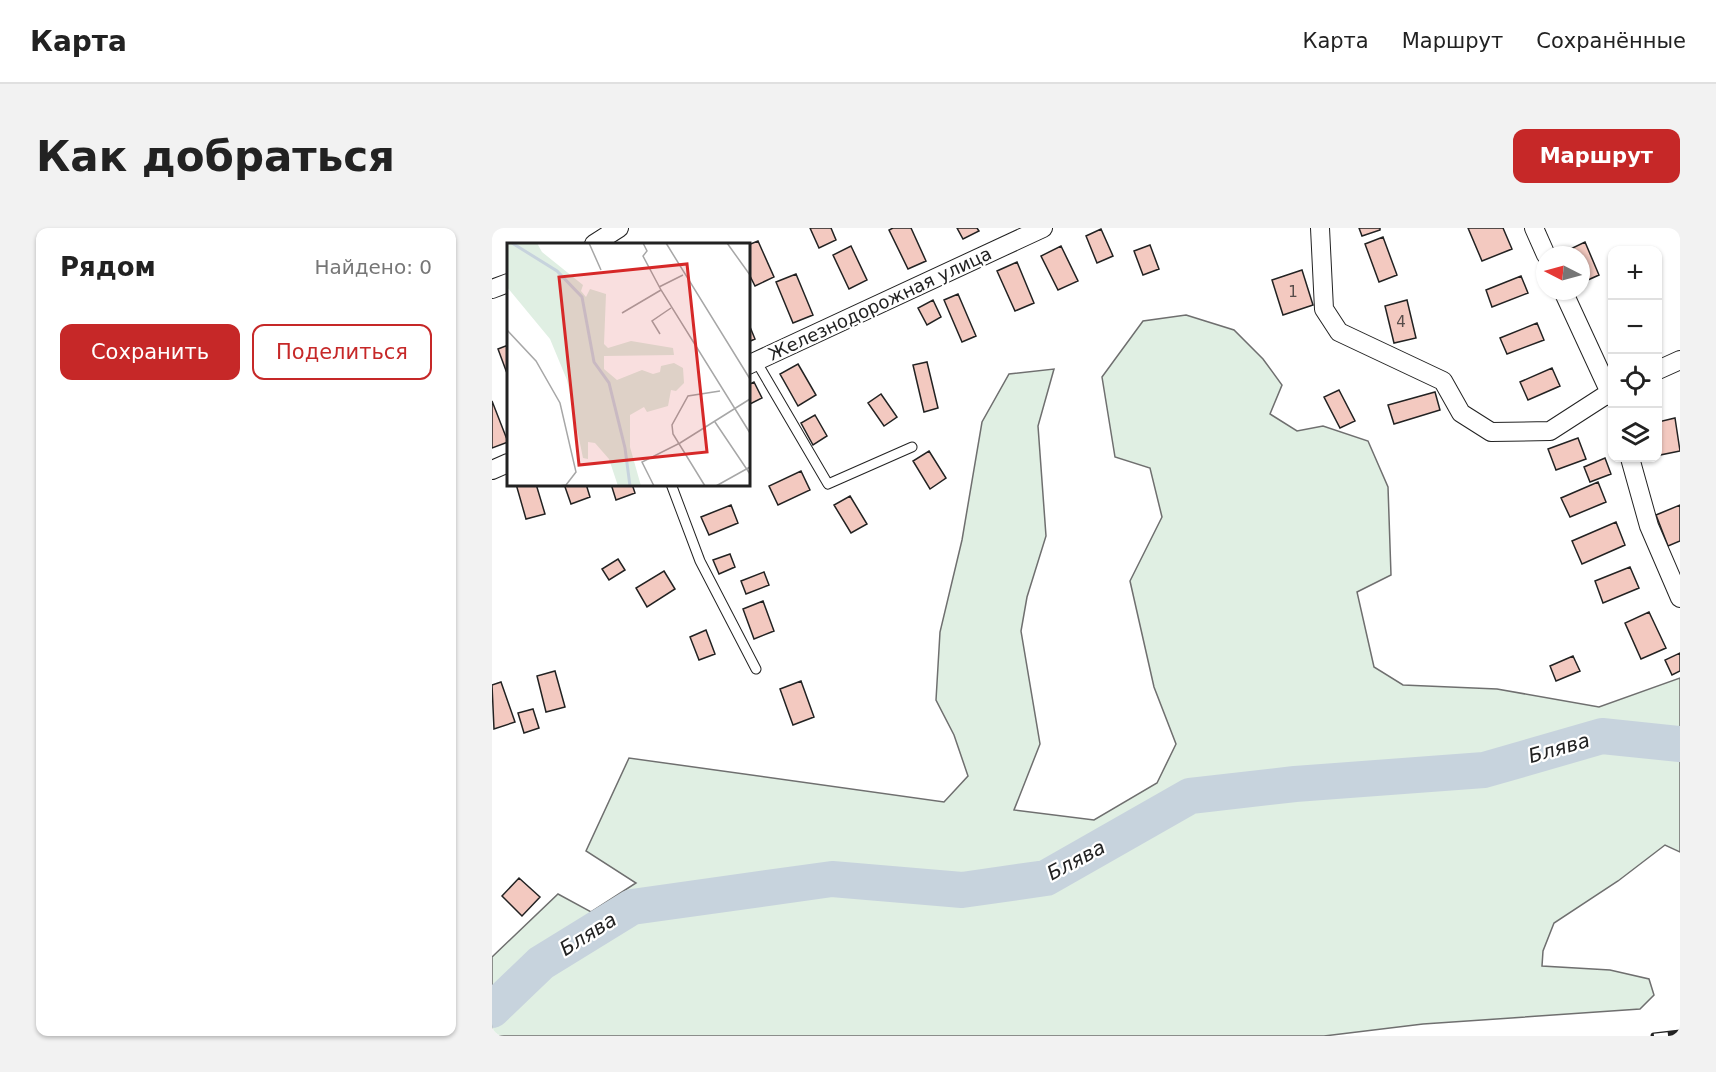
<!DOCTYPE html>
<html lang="ru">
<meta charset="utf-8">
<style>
:root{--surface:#fff;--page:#f2f2f2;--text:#222;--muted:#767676;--line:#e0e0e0;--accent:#c62828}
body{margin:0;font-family:"DejaVu Sans",sans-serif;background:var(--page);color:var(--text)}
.controls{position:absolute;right:18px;top:18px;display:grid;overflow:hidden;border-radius:12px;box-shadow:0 2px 4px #0004}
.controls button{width:54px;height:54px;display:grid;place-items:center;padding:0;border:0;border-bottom:2px solid var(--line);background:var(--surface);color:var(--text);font:30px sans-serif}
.compass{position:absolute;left:1044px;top:18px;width:54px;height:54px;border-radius:50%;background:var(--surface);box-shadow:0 2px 4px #0004;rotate:276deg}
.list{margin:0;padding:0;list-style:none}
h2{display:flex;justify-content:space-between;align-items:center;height:78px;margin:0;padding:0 24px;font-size:26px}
h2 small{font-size:20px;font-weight:400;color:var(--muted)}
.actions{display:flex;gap:12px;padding:18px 24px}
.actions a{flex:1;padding:14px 0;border:2px solid var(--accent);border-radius:12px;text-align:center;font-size:21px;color:var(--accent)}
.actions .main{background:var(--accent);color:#fff}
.icon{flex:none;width:33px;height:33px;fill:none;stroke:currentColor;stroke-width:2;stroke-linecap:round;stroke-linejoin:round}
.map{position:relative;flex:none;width:1188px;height:808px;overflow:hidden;border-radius:12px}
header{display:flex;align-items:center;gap:36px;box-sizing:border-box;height:84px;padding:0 30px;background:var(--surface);border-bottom:2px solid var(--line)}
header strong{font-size:28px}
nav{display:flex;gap:33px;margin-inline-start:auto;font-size:21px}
.intro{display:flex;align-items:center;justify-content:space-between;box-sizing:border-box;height:144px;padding:0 36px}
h1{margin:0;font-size:42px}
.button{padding:15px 27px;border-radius:12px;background:var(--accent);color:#fff;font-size:21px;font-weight:700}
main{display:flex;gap:36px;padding:0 36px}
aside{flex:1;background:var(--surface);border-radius:12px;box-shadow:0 2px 4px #0004}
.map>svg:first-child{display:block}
.green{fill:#e0efe3;stroke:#6f6f6f;stroke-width:1.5}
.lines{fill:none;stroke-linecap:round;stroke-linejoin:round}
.river{stroke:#c7d3dd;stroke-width:36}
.building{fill:#f3c9c0;stroke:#222;stroke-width:1.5}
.service-casing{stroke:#222;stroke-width:11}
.minor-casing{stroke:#222;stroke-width:20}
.service{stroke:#fff;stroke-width:9}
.minor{stroke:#fff;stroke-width:18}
.rail-casing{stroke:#222;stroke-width:7}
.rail{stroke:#fff;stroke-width:4.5;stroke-dasharray:14;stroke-linecap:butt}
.labels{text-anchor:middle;stroke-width:4.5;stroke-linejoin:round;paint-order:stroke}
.number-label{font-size:15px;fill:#564c4a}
.street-label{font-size:18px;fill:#222;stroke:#fff}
.water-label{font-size:20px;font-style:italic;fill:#222;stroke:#fff}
.inset-river{fill:none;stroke:#c7d3dd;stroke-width:3}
.inset-road{fill:none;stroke:#a7a7a7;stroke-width:1.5}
.view{fill:#d62828;fill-opacity:0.15;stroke:#d62828;stroke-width:3}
.inset-edge{fill:none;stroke:#222;stroke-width:3}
</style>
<header>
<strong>Карта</strong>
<nav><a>Карта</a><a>Маршрут</a><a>Сохранённые</a></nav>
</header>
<div class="intro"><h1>Как добраться</h1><a class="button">Маршрут</a></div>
<main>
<aside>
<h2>Рядом<small>Найдено: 0</small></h2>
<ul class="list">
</ul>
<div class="actions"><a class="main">Сохранить</a><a>Поделиться</a></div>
</aside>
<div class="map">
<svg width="1188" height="808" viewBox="0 0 1188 808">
<rect width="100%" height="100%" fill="#fff"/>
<path class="green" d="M694,87L742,102L771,131L790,157L778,186L805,203L831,198L876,213L896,259L899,347L865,364L882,439L911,457L1005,461L1107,479L1188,450V624L1173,617L1126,653L1062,695L1051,723L1050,738L1118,742L1157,751L1162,767L1148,781L931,796L832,808H0V729L66,666L99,684L144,655L94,623L137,530L452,574L476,548L462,507L444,472L448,404L470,312L490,194L517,146L562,141L546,198L554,308L535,369L529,403L548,516L522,582L602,592L665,555L684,516L662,459L638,353L670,289L658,240L623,229L610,149L651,93Z"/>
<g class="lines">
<path class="river" d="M0,782L49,735L140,679L340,651L470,662L554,650L698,568L803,556L992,542L1110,508L1188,516"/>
</g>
<path class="building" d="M318,0H339L344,12L327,20Z
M401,0H419L434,33L416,41L397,2Z
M465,0H485L487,3L471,11Z
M867,0H888V2L870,8Z
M976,0H1011L1020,21L990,33Z
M609,1L621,28L605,35L594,8Z
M891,9L905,47L887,54L873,16Z
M266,13L282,49L263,58L256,44V17Z
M1093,14L1107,47L1089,55V27H1071L1070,25Z
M658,17L667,41L651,47L642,23Z
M359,18L375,52L357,61L341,27Z
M569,18L586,53L566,62L549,28Z
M525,34L542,75L523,83L505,43Z
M810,42L821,77L791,87L780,52Z
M304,46L321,87L301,95L284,54Z
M1029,48L1036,65L1000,79L994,62Z
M466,66L484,108L470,114L452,72Z
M441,72L449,89L435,97L426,80Z
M915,72L924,110L902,115L893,78Z
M256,94L263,111L256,114Z
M1045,95L1052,112L1015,126L1008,110Z
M16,117V148L6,121Z
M435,134L446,180L432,184L421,137Z
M306,136L324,167L306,178L288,146Z
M1060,140L1068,158L1036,172L1028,154Z
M262,154L270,170L256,177V157Z
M847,162L863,193L848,200L832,169Z
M943,164L948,182L902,196L896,177Z
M389,166L405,189L392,198L376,175Z
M0,173L16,214L0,220Z
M323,187L335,208L321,217L309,195Z
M1183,190L1188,223L1168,227L1166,194Z
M1086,210L1094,231L1064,242L1056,221Z
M437,223L454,250L438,261L421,233Z
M1113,230L1119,246L1098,254L1092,239Z
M309,243L318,262L286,277L277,258Z
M1106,254L1114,274L1078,289L1069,270Z
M24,256H44L53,286L34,291Z
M72,256H94L98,269L79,276Z
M119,256H140L143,265L124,272Z
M358,268L375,296L359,305L342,277Z
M239,277L246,295L217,307L209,289Z
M1188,277V313L1176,318L1164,287Z
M1124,294L1133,317L1090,336L1080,313Z
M238,326L243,339L227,346L221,332Z
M126,331L133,342L117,352L110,341Z
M1138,339L1147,360L1111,375L1103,353Z
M172,343L183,361L155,379L144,360Z
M272,344L277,357L254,366L249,353Z
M271,373L282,403L262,411L251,381Z
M1157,384L1174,420L1149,431L1133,395Z
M214,402L223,426L207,432L198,409Z
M1188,425V443L1180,447L1173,432Z
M1081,428L1088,443L1064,453L1058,438Z
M63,443L73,479L54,484L45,448Z
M309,453L322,489L301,497L288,461Z
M9,454L23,494L2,501L0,457Z
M41,481L47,500L32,505L26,485Z
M27,650L48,669L30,688L10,668Z"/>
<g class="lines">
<g class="service-casing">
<path id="service" d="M264,133L336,256L420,219
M179,256L208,333L264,441"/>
</g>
<g class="minor-casing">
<path id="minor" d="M828,0L832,81L847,104L951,153L969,185L999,204L1058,203L1120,163
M1042,0L1054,27
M102,16L127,0
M0,61L16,55
M1071,63L1120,169
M256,137L551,0
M1166,142L1188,132
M1138,230L1157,298L1188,370
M0,242L16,235"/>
</g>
<use href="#service" class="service"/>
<use href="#minor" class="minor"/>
<g class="rail-casing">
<path id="rail" d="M1162,808L1188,805"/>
</g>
<use href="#rail" class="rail"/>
</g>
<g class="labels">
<g class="number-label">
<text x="801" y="69">1</text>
<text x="909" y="99">4</text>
</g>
<g class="street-label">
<text transform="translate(388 76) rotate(-25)" y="6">Железнодорожная улица</text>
</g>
<g class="water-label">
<text transform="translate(1067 520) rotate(-16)" y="7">Блява</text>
<text transform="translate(584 632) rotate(-28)" y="7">Блява</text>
<text transform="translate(96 706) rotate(-32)" y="7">Блява</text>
</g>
</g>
<g transform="translate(15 15)">
<rect width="243" height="243" fill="#fff"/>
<path d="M0,0H30L35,9L76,42L74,48L79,54L83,46L99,51L97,101L101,105L124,98L166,105L167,112L97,113V126L110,137L135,127L146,131L153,129L154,123L167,120L176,125L177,140L169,148L164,147L161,163L140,169L137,164L123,172V204L134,243H111L102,216L88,200L81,199V216L76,215L60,137L43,96L0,44Z" fill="#e0efe3"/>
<path class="inset-river" d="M5,0L50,28L75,54L87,119L102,140L118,205L123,243"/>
<path class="inset-road" d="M82,0L94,27M136,0L140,8L136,13L154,47L243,190M159,0L243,136M220,0L243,32M152,44L176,32M115,70L154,47M0,87L29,118L53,160L69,229L59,242L52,243M153,91L145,78L164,65M208,179L243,231M147,243L135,219L173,200L243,156M198,243L166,191L165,182L181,153L213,148M209,243L243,224"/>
<path class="view" d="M180,21L200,209L72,222L52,34Z"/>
<rect width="243" height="243" class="inset-edge"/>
</g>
</svg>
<div class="controls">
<button>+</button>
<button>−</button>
<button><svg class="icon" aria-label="locate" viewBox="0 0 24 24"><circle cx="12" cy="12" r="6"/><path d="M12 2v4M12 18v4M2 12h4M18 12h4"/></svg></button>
<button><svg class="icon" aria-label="layers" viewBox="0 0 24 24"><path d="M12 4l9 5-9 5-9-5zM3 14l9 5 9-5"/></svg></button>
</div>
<svg class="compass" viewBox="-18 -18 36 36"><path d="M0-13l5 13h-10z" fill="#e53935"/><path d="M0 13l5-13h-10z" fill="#767676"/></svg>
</div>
</main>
